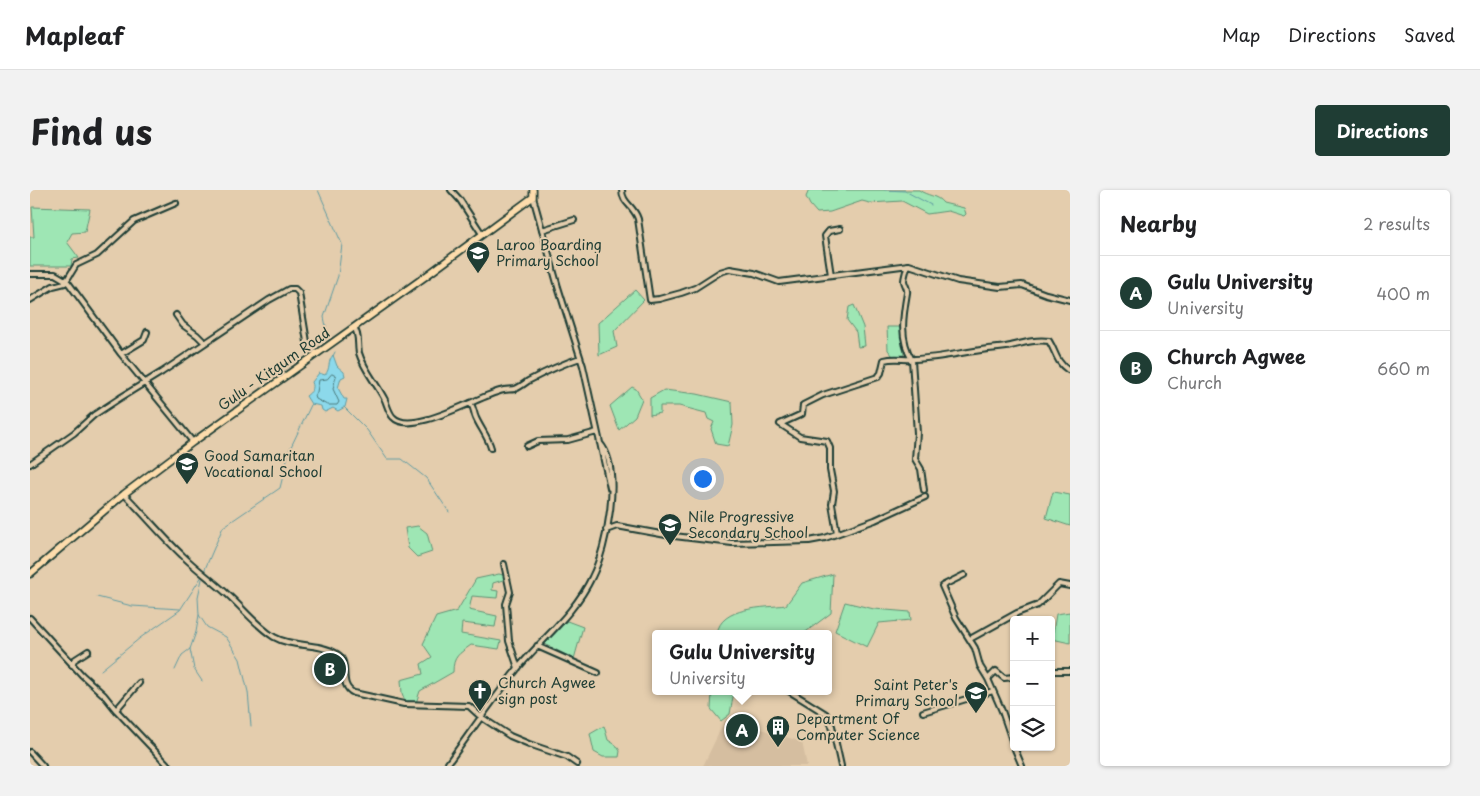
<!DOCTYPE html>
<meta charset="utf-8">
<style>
:root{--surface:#fff;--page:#f2f2f2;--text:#202124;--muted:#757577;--line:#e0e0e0;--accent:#1f3d34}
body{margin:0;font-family:"Playpen Sans",sans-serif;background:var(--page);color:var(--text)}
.controls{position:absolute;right:15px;bottom:15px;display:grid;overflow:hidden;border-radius:5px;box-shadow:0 1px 4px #0004}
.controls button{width:45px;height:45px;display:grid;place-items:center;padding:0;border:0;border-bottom:1px solid var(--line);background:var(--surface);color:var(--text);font:25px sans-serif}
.you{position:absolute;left:672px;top:288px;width:18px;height:18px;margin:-12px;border:4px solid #fff;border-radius:50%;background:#1a73e8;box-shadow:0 0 0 8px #1a73e833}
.badge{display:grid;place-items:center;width:32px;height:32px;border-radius:50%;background:var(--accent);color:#fff;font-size:16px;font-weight:700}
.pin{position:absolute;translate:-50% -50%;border:2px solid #fff;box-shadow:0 1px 5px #0006}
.popup{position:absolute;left:622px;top:440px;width:180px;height:65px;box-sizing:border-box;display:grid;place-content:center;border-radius:5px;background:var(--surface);filter:drop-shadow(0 1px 4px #0005);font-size:16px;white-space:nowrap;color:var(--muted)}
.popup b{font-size:19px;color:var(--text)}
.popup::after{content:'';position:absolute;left:50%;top:100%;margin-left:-10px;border:10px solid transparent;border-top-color:var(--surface)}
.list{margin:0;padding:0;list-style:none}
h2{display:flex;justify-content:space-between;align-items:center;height:65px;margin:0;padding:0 20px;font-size:21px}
h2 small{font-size:16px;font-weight:400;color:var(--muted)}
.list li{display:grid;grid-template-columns:32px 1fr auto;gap:15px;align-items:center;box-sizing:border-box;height:75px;padding:0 20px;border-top:1px solid var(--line)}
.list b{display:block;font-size:19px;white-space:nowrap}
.list p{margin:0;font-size:16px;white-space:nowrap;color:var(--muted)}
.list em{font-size:16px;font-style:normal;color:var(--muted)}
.icon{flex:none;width:28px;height:28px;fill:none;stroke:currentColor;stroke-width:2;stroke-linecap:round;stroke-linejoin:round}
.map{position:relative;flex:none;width:1040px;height:576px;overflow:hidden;border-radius:5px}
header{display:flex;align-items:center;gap:30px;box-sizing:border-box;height:70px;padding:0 25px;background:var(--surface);border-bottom:1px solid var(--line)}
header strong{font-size:24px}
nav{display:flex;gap:28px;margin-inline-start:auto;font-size:18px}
.intro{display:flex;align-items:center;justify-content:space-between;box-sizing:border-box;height:120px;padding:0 30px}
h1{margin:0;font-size:35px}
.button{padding:12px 22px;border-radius:5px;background:var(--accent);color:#fff;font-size:18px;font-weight:700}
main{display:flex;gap:30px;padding:0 30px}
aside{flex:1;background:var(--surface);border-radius:5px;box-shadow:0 1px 4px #0004}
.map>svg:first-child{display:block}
.built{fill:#d5bea0}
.green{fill:#9ee6b4;stroke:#5e9274}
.water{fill:#8cd9eb;stroke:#609ba2}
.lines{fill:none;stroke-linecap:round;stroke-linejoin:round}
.shore{stroke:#4b7b7d;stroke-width:1}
.stream{stroke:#609ba2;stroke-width:1}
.street-casing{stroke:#1f3d34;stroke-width:8}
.primary-casing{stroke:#1f3d34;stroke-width:9}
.street{stroke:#e4cdad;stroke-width:4}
.primary{stroke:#fddcac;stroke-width:5.5}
.labels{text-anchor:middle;stroke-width:4;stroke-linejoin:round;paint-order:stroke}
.poi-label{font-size:14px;fill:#1f3d34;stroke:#e4cdad;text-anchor:start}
.street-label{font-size:14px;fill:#1f3d34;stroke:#e4cdad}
</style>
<header>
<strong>Mapleaf</strong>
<nav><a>Map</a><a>Directions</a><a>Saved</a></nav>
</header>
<div class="intro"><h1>Find us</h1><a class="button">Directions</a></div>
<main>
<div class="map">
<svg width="1040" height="576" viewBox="0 0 1040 576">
<rect width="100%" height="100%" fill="#e4cdad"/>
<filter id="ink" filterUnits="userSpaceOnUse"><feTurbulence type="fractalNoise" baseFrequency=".02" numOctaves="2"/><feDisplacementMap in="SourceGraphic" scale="10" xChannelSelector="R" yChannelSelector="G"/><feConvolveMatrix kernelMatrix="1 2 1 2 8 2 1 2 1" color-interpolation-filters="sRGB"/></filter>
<g filter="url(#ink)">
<path class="built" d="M696,528L772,552L777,576H673Z"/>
<path class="green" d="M779,0H889C897,6 907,5 913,13L934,18L936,24L934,26L918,21L897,24L872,11L840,13L832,11L800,22L787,23L780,15L776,7Z
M2,17L60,19L55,42L42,43L37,52L49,68L42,69L41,76H0V47H4Z
M605,100L614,110L584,141L587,157L569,165L568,133Z
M824,115L833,137L835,156L828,157L826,142L817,130L819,117Z
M857,137H870L874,165L863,166L858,160Z
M602,197L606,199L612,209L605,226L589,240L580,216Z
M634,200L667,204L702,212L703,235L698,256L686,254L681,239L684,232L678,229L676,223L649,216H630V223L620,225V208Z
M1023,302L1040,305V336L1016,328Z
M388,336L397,343L402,362L387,367L378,358L375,338Z
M469,384L477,386L473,390L463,393L462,400L468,401L467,408L442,406L439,420L467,426L465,437L432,433L431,444L471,451L469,459L441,455C429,464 423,466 423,482L390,501L386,513L376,514L372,503L371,490L393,484L391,474L402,467L393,454L406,427L427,421L446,389Z
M803,384L801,423L773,444H687C690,416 735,418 756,415L772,393Z
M815,412L844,419L880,422L881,430L849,433L837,457L805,441Z
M1040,422V453L1022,449L1026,424Z
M537,431L553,437L544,469L515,454Z
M682,501H704L700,524L691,531L681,519Z
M574,536L578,550L586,555L590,561L589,567H573L564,562L560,544Z"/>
<path class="water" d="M303,165L307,176L314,182L315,186L311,188L308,198L314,209H317L315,217L308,221L303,218L295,222L292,220L291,216L281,214L276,206C281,202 285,199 282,192L289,183L295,185C301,178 297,172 303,165Z"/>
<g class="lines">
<path class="shore" d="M302,184L306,186L303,199L309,212L307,215H297L286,209L285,206L287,202L289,190L297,189Z"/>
<path class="stream" d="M288,0L312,54L308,86L294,127L299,151
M855,0L875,1L901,15
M303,166L305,162
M314,217L337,240L357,269H372L396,288L419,322
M172,389L168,407L169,425L177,437L196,447L210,469L218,502L221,536
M67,407L102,416L150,419
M160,459L164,479L172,491
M71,480L110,448L150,420L172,386L193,337L250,298L259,261L282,213
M145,480L152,465L160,459L166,442L169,425"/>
<g class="street-casing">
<path id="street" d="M421,0L430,10L452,44
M592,0C592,13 604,16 608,29L620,110L629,109L651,103L665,98L690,82L700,79L724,83L749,92L879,75L928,91L970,97L992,95L1016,104L1040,110
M503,7L528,97L553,176L580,298
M512,40L544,30
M877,75C877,80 874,86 874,91C875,96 878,98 877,103C873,126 869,148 882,170L887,243L885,269L891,279L894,300
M0,84H25L37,91L91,164L163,252
M801,85L795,46L799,41L810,39
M0,110L23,96L35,93L46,75L67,65L104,31L146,13
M146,125L153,135L167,145L175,153
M324,137C330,146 327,153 329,163C334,180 347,194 355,210C357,215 359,223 363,227C381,247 449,206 470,201C475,199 480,200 485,199C490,197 494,194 498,191C515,182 532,174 550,168
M91,164L114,150L117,142
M440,213C445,219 443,222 446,228C451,239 458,247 461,258
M497,256L508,251L538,250L567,242
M0,274L44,243L64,225L90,208L132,182L239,110L259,99H265L269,103L277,152L281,159L286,163
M94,304C114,324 132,346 152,365C166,379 182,390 196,403C212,417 226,436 244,447C263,458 288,452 307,464C321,473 307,495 324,503L374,514L439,516L451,527L480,546L499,554L537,567L547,574
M576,340L587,336L636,345L702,353L779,351L795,348L845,330L895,307
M807,343L802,314L804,301L800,280V258L797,251L770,247L750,234L772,224L773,215L793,205L848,187L851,183L854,170C865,167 874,170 885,169C910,168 933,162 958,159C965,158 973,158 981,156C993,153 1006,149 1019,151C1026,162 1026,172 1038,180
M474,374L480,402L476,414L479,451L488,478
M934,385L912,396L926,428L945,458L950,476L958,489L972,521L984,556
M0,428L52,485L74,505L86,520L139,576
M940,449L987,423L1008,415L1029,394L1040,396
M507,456L568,483
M42,475L44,470L58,461
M1021,481H1040
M958,489L966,481L974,488L984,487
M759,501L796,524L802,536L811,576
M86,520L109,493
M893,522L963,501
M984,557L992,576
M0,562L13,576
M416,576C440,543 463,509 488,478C513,448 545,423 562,387C577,357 593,280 570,253"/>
</g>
<g class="primary-casing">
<path id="primary" d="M0,384L94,304L163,252L396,86L503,7V0"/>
</g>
<use href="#street" class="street"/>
<use href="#primary" class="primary"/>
</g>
</g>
<defs>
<g id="school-pin" transform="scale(1.25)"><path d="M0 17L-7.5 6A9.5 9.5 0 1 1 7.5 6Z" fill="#1f3d34" stroke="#e4cdad"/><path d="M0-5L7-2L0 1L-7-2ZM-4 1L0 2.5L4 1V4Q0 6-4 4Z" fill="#fff"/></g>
<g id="church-pin" transform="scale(1.25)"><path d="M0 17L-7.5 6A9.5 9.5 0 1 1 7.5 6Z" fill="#1f3d34" stroke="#e4cdad"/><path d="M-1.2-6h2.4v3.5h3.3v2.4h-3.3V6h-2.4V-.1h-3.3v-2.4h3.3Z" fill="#fff"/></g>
<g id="building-pin" transform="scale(1.25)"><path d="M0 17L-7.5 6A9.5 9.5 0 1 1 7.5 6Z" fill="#1f3d34" stroke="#e4cdad"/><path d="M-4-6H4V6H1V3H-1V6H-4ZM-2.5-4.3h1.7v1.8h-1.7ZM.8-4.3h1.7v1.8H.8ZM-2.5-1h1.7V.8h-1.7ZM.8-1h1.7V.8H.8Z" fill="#fff"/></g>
</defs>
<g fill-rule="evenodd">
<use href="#school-pin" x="448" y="63"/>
<use href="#school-pin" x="157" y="274"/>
<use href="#school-pin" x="640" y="335"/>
<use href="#church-pin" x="450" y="501"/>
<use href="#school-pin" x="946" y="503"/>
<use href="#building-pin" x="748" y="537"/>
</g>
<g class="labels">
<g class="poi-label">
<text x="466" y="60">Laroo Boarding<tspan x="466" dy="16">Primary School</tspan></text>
<text x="174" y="271">Good Samaritan<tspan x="174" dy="16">Vocational School</tspan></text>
<text x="658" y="332">Nile Progressive<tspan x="658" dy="16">Secondary School</tspan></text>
<text x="468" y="498">Church Agwee<tspan x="468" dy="16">sign post</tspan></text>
<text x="928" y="500" text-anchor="end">Saint Peter's<tspan x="928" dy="16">Primary School</tspan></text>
<text x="766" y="534">Department Of<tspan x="766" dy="16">Computer Science</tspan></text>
</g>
<g class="street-label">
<text transform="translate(244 179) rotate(-35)" y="5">Gulu - Kitgum Road</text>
</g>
</g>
</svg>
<div class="controls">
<button>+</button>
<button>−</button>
<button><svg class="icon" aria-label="layers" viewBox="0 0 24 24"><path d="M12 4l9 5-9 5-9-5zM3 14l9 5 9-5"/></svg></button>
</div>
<div class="you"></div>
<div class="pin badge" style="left:712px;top:540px">A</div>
<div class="popup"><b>Gulu University</b>University</div>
<div class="pin badge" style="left:300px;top:479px">B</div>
</div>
<aside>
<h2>Nearby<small>2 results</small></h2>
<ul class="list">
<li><span class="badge">A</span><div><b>Gulu University</b><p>University</p></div><em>400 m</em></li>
<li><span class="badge">B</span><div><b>Church Agwee</b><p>Church</p></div><em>660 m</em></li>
</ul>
</aside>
</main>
